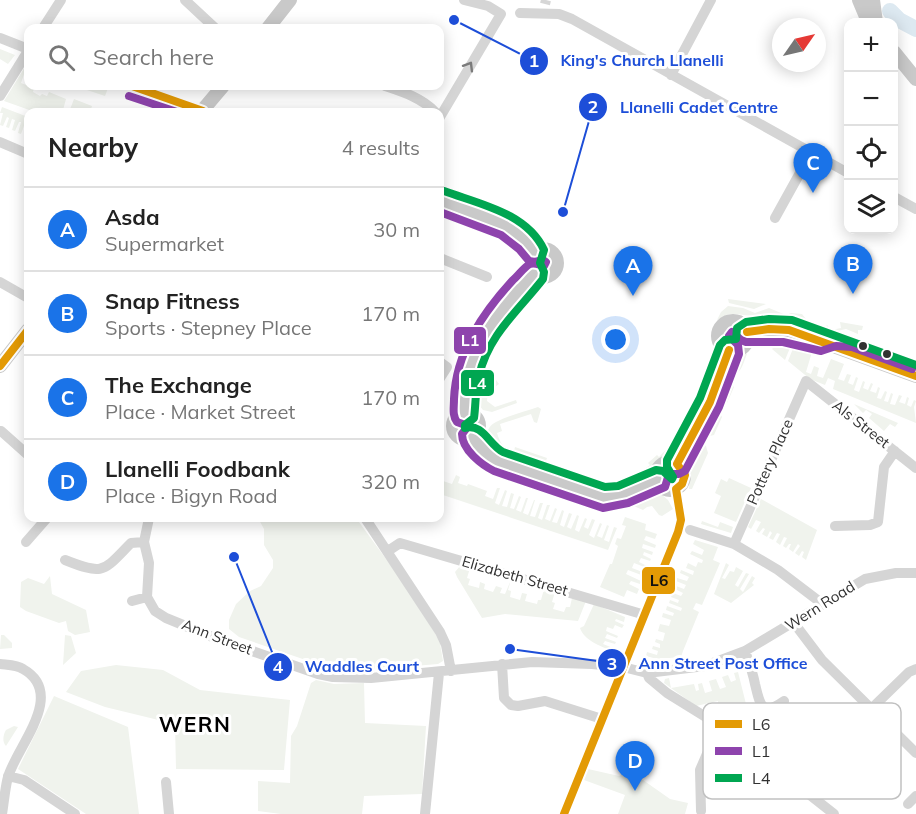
<!DOCTYPE html>
<meta charset="utf-8">
<style>
:root{--surface:#fff;--page:#f2f2f2;--text:#222;--muted:#767676;--line:#e0e0e0;--accent:#1a73e8}
body{margin:0;font-family:Mulish,sans-serif;background:var(--page);color:var(--text)}
.controls{position:absolute;right:18px;top:18px;display:grid;overflow:hidden;border-radius:12px;box-shadow:0 3px 15px #0003}
.controls button{width:54px;height:54px;display:grid;place-items:center;padding:0;border:0;border-bottom:2px solid var(--line);background:var(--surface);color:var(--text);font:30px sans-serif}
.compass{position:absolute;left:772px;top:18px;width:54px;height:54px;border-radius:50%;background:var(--surface);box-shadow:0 3px 15px #0003;rotate:56deg}
.you{position:absolute;left:616px;top:340px;width:21px;height:21px;margin:-15px;border:4px solid #fff;border-radius:50%;background:#1a73e8;box-shadow:0 0 0 9px #1a73e833}
.badge{display:grid;place-items:center;width:39px;height:39px;border-radius:50%;background:var(--accent);color:#fff;font-size:20px;font-weight:700}
.pin{position:absolute;translate:-50% -50px;filter:drop-shadow(0 2px 3px #0008)}
.pin::after{content:'';position:absolute;top:32px;width:21px;height:18px;background:inherit;clip-path:polygon(0 0,100% 0,50% 100%)}
.list{margin:0;padding:0;list-style:none}
h2{display:flex;justify-content:space-between;align-items:center;height:78px;margin:0;padding:0 24px;font-size:26px}
h2 small{font-size:20px;font-weight:400;color:var(--muted)}
.list li{display:grid;grid-template-columns:39px 1fr auto;gap:18px;align-items:center;box-sizing:border-box;height:84px;padding:0 24px;border-top:2px solid var(--line)}
.list b{display:block;font-size:22px;white-space:nowrap}
.list p{margin:0;font-size:20px;white-space:nowrap;color:var(--muted)}
.list em{font-size:20px;font-style:normal;color:var(--muted)}
.icon{flex:none;width:33px;height:33px;fill:none;stroke:currentColor;stroke-width:2;stroke-linecap:round;stroke-linejoin:round}
.map{position:relative;flex:none;width:916px;height:814px;overflow:hidden}
.search{position:absolute;background:var(--surface);box-shadow:0 3px 15px #0003;left:24px;top:24px;width:420px;height:66px;display:flex;align-items:center;gap:15px;box-sizing:border-box;padding:0 21px;border-radius:12px;color:var(--muted);font-size:22px}
.panel{position:absolute;background:var(--surface);box-shadow:0 3px 15px #0003;left:24px;top:108px;width:420px;height:414px;border-radius:12px}
.map>svg:first-child{display:block}
.green{fill:#f0f3ed}
.water{fill:#dde9f1}
.lines{fill:none;stroke-linecap:round;stroke-linejoin:round}
.river{stroke:#dde9f1;stroke-width:16}
.minor-tunnel{stroke:#d6d6d6;stroke-width:10;stroke-dasharray:10 5;stroke-linecap:butt}
.minor{stroke:#d5d5d5;stroke-width:10}
.major{stroke:#c9c9c9;stroke-width:14}
.bus-1-casing{stroke:#fff;stroke-width:12}
.bus-2-casing{stroke:#fff;stroke-width:12}
.bus-3-casing{stroke:#fff;stroke-width:12}
.bus-1{stroke:#e39a05;stroke-width:8}
.bus-2{stroke:#8e44ad;stroke-width:8}
.bus-3{stroke:#00a651;stroke-width:8}
.oneway{stroke:#7b7b7b}
.bus-dot{fill:#313131;stroke:#fff;stroke-width:2}
.labels{text-anchor:middle;stroke-width:6;stroke-linejoin:round;paint-order:stroke}
.street-label{font-size:15px;fill:#313131;stroke:#fff}
.district-label{font-size:21px;font-weight:bold;letter-spacing:1.5px;fill:#000;stroke:#fff}
.key{fill:#fff;stroke:#c1c1c1;stroke-width:1.5}
.key-label{font-size:16px;fill:#313131}
.leader{fill:none;stroke:#1d4ed8;stroke-width:2}
.callout-dot{fill:#1d4ed8;stroke:#fff;stroke-width:2}
.mark-label{font-size:18px;text-anchor:middle;font-weight:bold;fill:#fff}
.callout-label{font-size:16px;text-anchor:middle;font-weight:bold;fill:#1d4ed8;stroke:#fff;stroke-width:6;stroke-linejoin:round;paint-order:stroke}
.line-badge{stroke:#fff;stroke-width:2}
.badge-label{font-size:16px;text-anchor:middle;font-weight:bold;fill:#fff}
.pale-badge-label{font-size:16px;text-anchor:middle;font-weight:bold;fill:#111}
</style>
<div class="map">
<svg width="916" height="814" viewBox="0 0 916 814">
<rect width="100%" height="100%" fill="#fff"/>
<path class="green" d="M0,49L15,55L8,64L0,59Z
M28,62V69L26,68L21,83L34,88L33,92L40,96L42,94L47,96L49,92L66,99L63,110L69,112L74,99L92,106L90,112H35L4,101Z
M75,86H99L108,88L105,96Z
M2,107L28,117V124L25,123L21,134L18,133L21,122H19L15,131L12,130L15,120L12,119L9,128L6,127L9,118L7,117L3,126L0,125L3,113H0Z
M728,299L766,304L754,309L729,303Z
M728,306L743,308L755,313L769,308L786,315L791,313L802,314L813,328L812,333L782,320L736,314H729L717,320L721,312Z
M500,318L504,320L483,358V362L499,384L488,392L487,401L495,407L516,400L517,403L492,412L483,410C458,382 485,345 500,318Z
M840,322L863,326L862,330H858V334L846,329L820,335L827,325L831,330L841,328Z
M843,338L865,344L864,348L916,368V371L839,342Z
M787,340L792,343L785,360L772,349L776,345Z
M794,346L812,352L806,372L811,374L814,366L819,368L817,376L823,378L831,359L844,364L838,379L844,381L847,374L851,375L848,383L853,385L856,377L858,378L854,390L859,392L863,381L865,382L863,388L868,390L871,383L873,384L870,391L876,393L878,387L880,388L877,398L881,399L885,391L887,392L884,401L888,402L891,393L893,394L890,404L895,405L899,395L902,396L899,402L905,404L907,397L909,398L907,405L911,407L914,400L916,401L914,407L916,423L833,389L835,381L828,378L825,385L810,379L788,361Z
M745,353L747,354C743,363 742,374 731,375L729,382L734,387L727,403L722,405L715,403L729,370Z
M854,404L898,423L895,427L890,424L884,431L869,418L872,414L866,410L863,413Z
M538,407L541,409L537,423L534,422L531,414L500,424L502,431L497,433C500,443 503,448 514,451L515,447L547,458L544,467L604,486L619,484L637,474L640,478L621,489L605,490L542,469L544,460L527,455L524,463C517,460 508,459 502,455C489,448 480,430 496,422C509,415 524,412 538,407Z
M695,407L700,409C687,436 667,458 643,476L640,472L650,465L648,463L657,455L659,457L680,435Z
M713,409L719,412L722,417L714,435L705,437L702,443L706,446L708,453L692,489H689L691,462Z
M440,470L443,471L441,475L444,477L443,481L452,484L456,475L460,477L458,483L467,486L468,484L487,491L485,496L493,499L497,488H500L495,503L499,505L505,490L507,491L502,506L507,507L511,493L514,494L510,508L514,509L519,496L521,497L516,510L521,512L526,498H528L523,513L528,515L534,500H535L530,516L535,517L540,503H543L538,518L542,520L547,505H550L545,519L550,521L555,508L557,509L552,522L557,523L562,510L564,511L560,525L564,527L569,513L572,514L567,527L571,529L577,515L579,516L575,530L579,532L585,518L587,519L584,527L588,529L592,519L595,520L589,535L594,538L600,523L602,524L597,536L602,538L607,525L609,526L604,540L609,542L614,527L617,528L608,550L440,494Z
M729,478L751,488L736,522L714,513L721,496L715,493L721,479L727,482Z
M661,494L668,500L673,509L662,516L659,515L652,506L647,507L643,510L622,501Z
M761,499L817,530L806,560L802,557L804,552L802,551L799,556L795,553L800,546L798,544L793,552L789,549L791,544H789L786,548L783,546L787,538L784,537L780,545L776,542L780,534L777,533L773,540L769,538L772,533L770,531L767,537L762,534L765,529L763,528L759,533L756,531L761,522L756,520L751,529L748,527Z
M625,517L646,524L645,530L657,534L655,539L646,536L644,540L656,545L655,548L643,544L642,548L653,552L652,555L644,552L643,555L651,559L650,561L641,558L639,562L647,566V568L634,563L632,568L645,573L644,576L628,570L626,574L641,581L640,584L631,581L629,584L639,589L637,594L627,590L624,597L600,587L610,564H612L618,546L615,544L617,538L621,539L626,526L622,525Z
M258,518H356L397,574L435,633L440,643L443,661L438,664L367,670L326,667L239,637L229,629V620L236,604L250,591L261,586L273,568V560L264,545V529Z
M702,521L718,527L720,522L733,527L731,533L701,524Z
M695,540L718,547L713,560L720,563L702,605L696,603L693,609L699,612L683,651L681,657L657,659L646,656L647,652L657,655L658,651L652,649L653,646L660,648V644L655,642L656,639L663,641L665,633L658,631L660,624L669,626L671,620L662,617L663,613L673,616L674,613L666,610L667,606L681,611L682,608L669,603L670,600L678,603L679,600L671,597L673,593L681,596L683,593L675,589L676,586L684,589L686,585L676,581L677,578L687,581L689,577L680,573L681,570L693,575L694,571L686,568L688,563L696,567L698,562L702,563L703,560L690,554L692,551L702,555L704,550L693,544Z
M726,563L729,565L722,578L725,579L730,571L734,572L736,567L743,571L735,585L738,587L746,573L749,574L740,589L743,592L752,576L755,578L752,583L754,585L731,603L714,594Z
M460,566L470,568L467,578L470,579L468,585L479,588L480,582L485,584L484,589L493,592L496,586L502,588L500,593L505,594L511,580L508,590L511,591L510,597L520,600L522,593L527,594L525,601L537,604L538,600H541L544,589L555,592L552,602L555,603L553,609L564,612L566,607H570L572,598L586,601L578,621L505,614L482,618L457,577L455,572Z
M50,576L52,594L86,610L90,632L75,635L68,631L66,621L59,623L26,611L20,607L21,582L28,578L44,584Z
M594,604L625,617L624,622L616,619L615,621L624,625L622,628L615,625L613,629L607,627L606,631L618,636L617,638L607,634L605,638L616,642L615,644L605,641L603,644L613,648L612,651C600,646 584,640 580,628L584,626Z
M1,635H4L12,643V648L0,649Z
M65,635L71,636L76,653L63,665Z
M116,665L163,670L200,690L290,700L284,770L176,769L175,724L105,707L66,692L81,671Z
M738,672L749,716L726,724L720,711H717L714,705L718,704V701L696,706L664,683L665,679L669,678L671,688L694,684L696,691L699,690L698,684L702,683L705,693L712,691L709,681L716,679L720,689L726,687L722,677L728,675L731,682L736,680L734,673Z
M316,680L334,684L364,683L365,723L426,726L422,794L364,796L362,814H281L258,811V781L290,783L291,736L297,726L311,683Z
M54,696L128,727L139,814H86L18,769Z
M14,726L18,727L6,746C2,742 3,735 6,730Z
M588,769L619,776L624,774L643,780L670,799L688,803L685,814H618L625,795L584,780Z"/>
<path class="water" d="M891,11L916,21V33L899,26Z"/>
<g class="lines">
<path class="river" d="M890,11L899,20L916,29"/>
<path class="minor-tunnel" d="M545,4L546,0"/>
<path class="minor" d="M185,0L215,28
M520,13L559,14L572,19L848,173
M43,28L61,0
M0,38L28,49
M671,75L711,0
M132,86L203,111
M385,86C403,92 422,98 435,112
M0,96L28,51
M440,117L501,14L488,6L464,0
M0,142L28,154
M894,197L916,209
M775,218L811,153
M440,258L487,277
M0,282L28,298
M440,362L447,367L440,378
M1,431L28,455
M149,518L144,542L149,563L147,597L155,611L166,618L215,638L318,674L333,677L371,678L532,662L592,664L623,667L647,673L705,666L745,651L865,579L896,573H916
M365,518L440,632L446,645L451,671
M835,526L870,525L878,522L884,467L895,451
M690,530L734,544L778,570L824,605
M26,542L47,518
M734,544L806,381L916,468
M388,551L400,543L645,615
M65,560C105,576 103,571 131,543L144,542
M132,601L147,597
M794,623L822,660L916,753
M745,651C749,662 753,673 755,684C760,704 761,717 784,701
M0,664C7,665 17,665 23,669C67,694 17,746 8,777C5,788 4,802 2,814
M502,664L504,698L511,705L518,706L545,701L602,719
M647,673L649,678L667,693L730,732L834,814
M871,709L909,672L916,669
M8,776L24,780L75,814
M166,782L169,814
M908,804L916,796
M701,811L700,770L719,726
M425,814L439,673
M564,814L678,532L681,520L676,489"/>
<path class="major" d="M859,0L867,19L870,22
M873,0L876,22
M268,28L290,0
M894,52L916,79
M201,112L223,86
M440,201C470,213 519,222 534,252
M529 263a14 14 0 1 1 28 0a14 14 0 1 1-28 0Z
M718 336a15 15 0 1 1 30 0a15 15 0 1 1-30 0Z
M747,332L769,329L789,330L916,376
M0,366L28,330
M453 426a13 13 0 1 1 26 0a13 13 0 1 1-26 0Z
M464,414C463,351 493,316 534,274
M472,437L489,457L499,462L604,498L621,496L657,480
M656 476a14 14 0 1 1 28 0a14 14 0 1 1-28 0Z
M677,464L710,402L729,350"/>
<g class="bus-1-casing">
<path id="bus-1" d="M132,86L203,111L201,112
M747,332L769,329L789,330L916,376
M0,366L28,330
M564,814L678,532L681,520L676,489L682,484L685,475L677,464L710,402L729,350"/>
</g>
<g class="bus-2-casing">
<path id="bus-2" d="M129,96L177,112
M440,212L501,235L519,249L529,261L535,262L543,260L546,262L544,266C539,265 535,262 530,264C524,267 518,276 513,280C482,314 456,352 454,399C454,408 452,415 457,422L468,426L462,434C462,450 482,465 494,471L603,508L628,503L665,487L669,474H679L685,471L719,407L739,354L738,345L729,336L732,332L741,340L746,342H783L821,351L836,346L852,347L912,369"/>
</g>
<g class="bus-3-casing">
<path id="bus-3" d="M444,191C479,204 527,213 544,250L540,263L544,272L543,279C519,310 488,335 479,376C475,389 476,404 474,418L465,425V428C483,423 489,445 503,452L605,487L618,486L656,470L663,471L672,479L673,477L667,467V460L700,398L720,345L725,340L736,339L737,328L746,322L769,319L792,320L916,365"/>
</g>
<use href="#bus-1" class="bus-1"/>
<use href="#bus-2" class="bus-2"/>
<use href="#bus-3" class="bus-3"/>
</g>
<defs><path id="oneway-chevron" d="M-2-3.5L2.5 0L-2 3.5" fill="none" stroke-width="1.6" stroke-linecap="round" stroke-linejoin="round" transform="scale(1.5)"/></defs>
<use class="oneway" href="#oneway-chevron" transform="translate(469 66) rotate(-59)"/>
<g class="bus-dot">
<circle cx="863" cy="346" r="5"/>
<circle cx="887" cy="354" r="5"/>
</g>
<g class="labels">
<g class="street-label">
<text transform="translate(861 424) rotate(38)" y="5">Als Street</text>
<text transform="translate(770 462) rotate(-66)" y="5">Pottery Place</text>
<text transform="translate(515 576) rotate(16)" y="5">Elizabeth Street</text>
<text transform="translate(820 606) rotate(-32)" y="5">Wern Road</text>
<text transform="translate(217 637) rotate(21)" y="5">Ann Street</text>
</g>
<g class="district-label">
<text x="195" y="732">WERN</text>
</g>
</g>
<rect x="703" y="703" width="198" height="96" rx="9" class="key"/>
<rect x="715" y="720" width="27" height="8" fill="#e39a05"/>
<rect x="715" y="747" width="27" height="8" fill="#8e44ad"/>
<rect x="715" y="774" width="27" height="8" fill="#00a651"/>
<g class="key-label">
<text x="752" y="730">L6</text>
<text x="752" y="757">L1</text>
<text x="752" y="784">L4</text>
</g>
<path class="leader" d="M454 20L534 61M563 212L593 107M510 649L612 663M234 557L278 667"/>
<g class="callout-dot">
<circle cx="454" cy="20" r="6"/>
<circle cx="563" cy="212" r="6"/>
<circle cx="510" cy="649" r="6"/>
<circle cx="234" cy="557" r="6"/>
<circle cx="534" cy="61" r="15"/>
<circle cx="593" cy="107" r="15"/>
<circle cx="612" cy="663" r="15"/>
<circle cx="278" cy="667" r="15"/>
</g>
<g class="mark-label">
<text x="534" y="67">1</text>
<text x="593" y="113">2</text>
<text x="612" y="670">3</text>
<text x="278" y="673">4</text>
</g>
<g class="callout-label">
<text x="642" y="66">King's Church Llanelli</text>
<text x="699" y="113">Llanelli Cadet Centre</text>
<text x="723" y="669">Ann Street Post Office</text>
<text x="362" y="672">Waddles Court</text>
</g>
<g class="line-badge">
<rect x="453" y="326" width="34" height="29" rx="6" fill="#8e44ad"/>
<rect x="460" y="369" width="35" height="28" rx="6" fill="#00a651"/>
<rect x="641" y="566" width="35" height="29" rx="6" fill="#e39a05"/>
</g>
<g class="badge-label">
<text x="470" y="346">L1</text>
<text x="477" y="389">L4</text>
</g>
<g class="pale-badge-label">
<text x="659" y="586">L6</text>
</g>
</svg>
<div class="controls">
<button>+</button>
<button>−</button>
<button><svg class="icon" aria-label="locate" viewBox="0 0 24 24"><circle cx="12" cy="12" r="6"/><path d="M12 2v4M12 18v4M2 12h4M18 12h4"/></svg></button>
<button><svg class="icon" aria-label="layers" viewBox="0 0 24 24"><path d="M12 4l9 5-9 5-9-5zM3 14l9 5 9-5"/></svg></button>
</div>
<svg class="compass" viewBox="-18 -18 36 36"><path d="M0-13l5 13h-10z" fill="#e53935"/><path d="M0 13l5-13h-10z" fill="#767676"/></svg>
<div class="you"></div>
<div class="pin badge" style="left:633px;top:296px">A</div>
<div class="pin badge" style="left:853px;top:294px">B</div>
<div class="pin badge" style="left:813px;top:193px">C</div>
<div class="pin badge" style="left:635px;top:791px">D</div>
<div class="search"><svg class="icon" aria-label="search" viewBox="0 0 24 24"><circle cx="10" cy="10" r="6"/><path d="M15 15l6 6"/></svg>Search here</div>
<section class="panel">
<h2>Nearby<small>4 results</small></h2>
<ul class="list">
<li><span class="badge">A</span><div><b>Asda</b><p>Supermarket</p></div><em>30 m</em></li>
<li><span class="badge">B</span><div><b>Snap Fitness</b><p>Sports · Stepney Place</p></div><em>170 m</em></li>
<li><span class="badge">C</span><div><b>The Exchange</b><p>Place · Market Street</p></div><em>170 m</em></li>
<li><span class="badge">D</span><div><b>Llanelli Foodbank</b><p>Place · Bigyn Road</p></div><em>320 m</em></li>
</ul>
</section>
</div>
